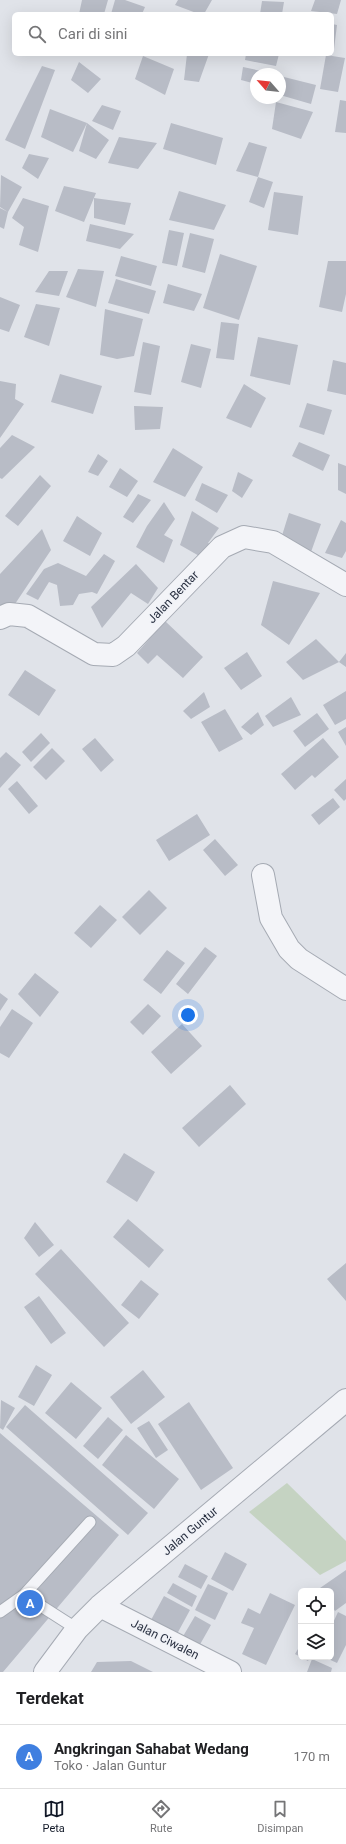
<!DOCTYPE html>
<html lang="id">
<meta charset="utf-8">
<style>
:root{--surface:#fff;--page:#f6f6f6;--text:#202124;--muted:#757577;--line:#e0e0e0;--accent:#111827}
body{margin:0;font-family:Roboto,sans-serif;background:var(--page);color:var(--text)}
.controls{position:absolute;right:12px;bottom:12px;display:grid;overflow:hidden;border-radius:6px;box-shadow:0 4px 16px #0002}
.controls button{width:36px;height:36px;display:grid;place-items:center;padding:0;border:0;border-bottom:1px solid var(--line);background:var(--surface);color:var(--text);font:20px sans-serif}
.compass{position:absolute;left:250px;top:68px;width:36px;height:36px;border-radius:50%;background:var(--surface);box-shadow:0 4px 16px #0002;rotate:298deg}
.you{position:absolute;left:188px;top:1015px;width:14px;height:14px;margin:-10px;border:3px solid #fff;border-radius:50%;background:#1a73e8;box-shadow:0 0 0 6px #1a73e833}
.badge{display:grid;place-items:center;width:26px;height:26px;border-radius:50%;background:var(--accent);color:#fff;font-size:13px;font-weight:700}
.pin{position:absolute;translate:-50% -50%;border:2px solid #fff;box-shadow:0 1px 4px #0006}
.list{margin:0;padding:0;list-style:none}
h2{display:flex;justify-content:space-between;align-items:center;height:52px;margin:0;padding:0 16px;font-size:17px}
h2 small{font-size:13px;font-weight:400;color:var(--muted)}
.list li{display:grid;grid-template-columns:26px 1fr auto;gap:12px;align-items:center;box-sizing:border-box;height:64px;padding:0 16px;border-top:1px solid var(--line)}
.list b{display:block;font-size:15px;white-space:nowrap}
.list p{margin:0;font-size:13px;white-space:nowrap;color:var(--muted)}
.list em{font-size:13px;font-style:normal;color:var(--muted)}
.icon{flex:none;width:22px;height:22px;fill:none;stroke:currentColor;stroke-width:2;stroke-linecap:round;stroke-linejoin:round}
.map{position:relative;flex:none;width:346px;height:1672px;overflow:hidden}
.search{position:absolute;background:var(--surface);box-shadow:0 4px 16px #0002;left:12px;right:12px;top:12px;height:44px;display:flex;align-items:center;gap:10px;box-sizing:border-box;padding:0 14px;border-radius:6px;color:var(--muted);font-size:15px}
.sheet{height:116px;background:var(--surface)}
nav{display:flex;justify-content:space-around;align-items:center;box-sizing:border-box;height:56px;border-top:1px solid var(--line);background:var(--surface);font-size:11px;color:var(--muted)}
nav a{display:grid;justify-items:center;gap:2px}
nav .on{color:var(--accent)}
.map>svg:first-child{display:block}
.green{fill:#c5d3c2}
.building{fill:#b8bcc6}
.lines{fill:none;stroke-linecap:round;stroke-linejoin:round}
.service-casing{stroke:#a5aab3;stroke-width:13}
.minor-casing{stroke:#a5aab3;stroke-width:24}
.tertiary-casing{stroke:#a5aab3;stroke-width:24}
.service{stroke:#f3f4f8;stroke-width:11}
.minor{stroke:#f3f4f8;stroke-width:22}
.tertiary{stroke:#f3f4f8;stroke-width:22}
.labels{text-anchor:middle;stroke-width:3;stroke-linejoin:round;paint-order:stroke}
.street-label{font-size:12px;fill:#293041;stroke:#f0f2f7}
</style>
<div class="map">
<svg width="346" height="1672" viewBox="0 0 346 1672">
<rect width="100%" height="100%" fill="#e0e3e9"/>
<path class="green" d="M287,1483L346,1541V1561L320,1575L249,1512Z"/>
<path class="building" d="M82,0H108L104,14H79Z
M115,0H125L145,7L142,14H111Z
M178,0H212L204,14H199L175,5Z
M315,0H341L337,14L311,11Z
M262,1L284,2L282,14H260Z
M332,24L337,25L334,49H332Z
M187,54H209L199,82L184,80Z
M246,54H279L276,66L245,60Z
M326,55L345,58L338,92L320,89Z
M143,56L174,69L165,95L135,79Z
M79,62L101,79L88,93L71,80Z
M42,66L55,70L25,149L5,140Z
M243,67L266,72L265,74H256V84L241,80Z
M280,76L316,85L311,104L280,95Z
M340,100L346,101V133L335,132Z
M276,102L313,112L301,139L272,129Z
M102,105L121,111L113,130L92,121Z
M50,109L87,123L73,152L41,137Z
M87,123L109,140L96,159L79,151Z
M171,123L223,138L216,165L163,149Z
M119,137L157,143L138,169L108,163Z
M249,142L267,147L258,177L236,171Z
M29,154L49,158L38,179L22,168Z
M1,175L22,187L8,212L0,207Z
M258,177L273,182L264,208L249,202Z
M64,186L96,193L84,222L55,211Z
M179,191L226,205L214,230L169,220Z
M274,192L303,196L298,235L268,230Z
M23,198L49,206L38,252L19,245L24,227L12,218Z
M94,198L131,203L125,225L94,218Z
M0,208L8,212L4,229L0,227Z
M90,224L134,234L120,249L86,241Z
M169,230L184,233L177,266L162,263Z
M190,233L214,239L205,273L182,267Z
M220,254L257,266L239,320L203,308Z
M121,256L157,266L151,286L115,276Z
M328,261H346V294L342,312L319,307Z
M78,269L104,271L96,307L66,297Z
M49,271H68L59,296L35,292Z
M116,279L156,291L149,314L108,303Z
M168,284L202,294L194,311L163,303Z
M0,297L20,305L9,332L0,329Z
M36,304L60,308L49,346L24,337Z
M105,309L143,319L134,356L117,359L100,355Z
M221,322L239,324L234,360L216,358Z
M258,337L298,345L290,385L250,376Z
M143,342L160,346L151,395L134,392Z
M191,344L211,349L201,388L181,382Z
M333,360L346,363V395L327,391Z
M60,374L102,386L93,414L51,402Z
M0,381L16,384L15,399L24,404L0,438Z
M244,384L266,398L251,428L226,418Z
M307,403L332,410L324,435L299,427Z
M134,406L163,407L160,429L135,430Z
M12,435L35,447L2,479L0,478V448Z
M299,442L330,455L323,471L292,456Z
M173,448L203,467L185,497L153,482Z
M98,454L108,461L98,476L88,472Z
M338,463L346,466V494L338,490Z
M120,468L138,481L127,497L109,487Z
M238,472L253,480L242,498L232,491Z
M40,475L51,486L18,526L5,516Z
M202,483L228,495L217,513L195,500Z
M138,494L151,500L133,523L123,517Z
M164,502L175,519L164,535L173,540L164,563L136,547L147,526Z
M192,511L219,528L208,543L217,548L201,557L180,545Z
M289,513L321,524L311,552L280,542Z
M77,516L102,533L90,556L63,541Z
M341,520L346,523V551L342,558L325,553Z
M42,529L51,550L13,607L0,610V574Z
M104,554L115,561L97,594L92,592L79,594L73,605L60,606L57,585L49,582L38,600L26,594L44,569L58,563L86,576Z
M136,564L158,588L148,604L131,593L102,628L91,607Z
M273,581L320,593L289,645L261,625Z
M165,621L203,657L183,678L157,655L148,664L137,653Z
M316,639L339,662L303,680L286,662Z
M247,652L262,676L241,690L224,668Z
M346,653V667L339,662Z
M25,670L56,690L39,716L8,695Z
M346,691V719L335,725L323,705Z
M204,692L210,707L191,719L183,711Z
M291,697L301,715L273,727L265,716Z
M225,709L243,739L219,752L201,722Z
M258,712L264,725L251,735L241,727Z
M317,713L329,729L305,747L293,731Z
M346,727V746L338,732Z
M41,733L50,743L31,762L22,752Z
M95,738L114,760L101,772L82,749Z
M323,738L339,757L315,778L312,775L295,790L281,774Z
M52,748L65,761L46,780L33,767Z
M6,752L21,765L0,788V758Z
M346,779V799L344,801L334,790Z
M17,781L38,806L29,814L8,789Z
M333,798L340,807L319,825L311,815Z
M197,814L210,835L169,861L156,840Z
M215,839L238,865L225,876L203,850Z
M149,890L167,908L140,935L122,917Z
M100,905L117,920L91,948L74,933Z
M205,947L217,956L188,994L176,984Z
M167,950L185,963L161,994L143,980Z
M35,973L59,992L40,1017L18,994Z
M0,993L8,999L0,1011Z
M148,1004L161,1016L143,1035L130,1022Z
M12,1009L33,1023L9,1058L0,1053V1027Z
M182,1024L202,1046L171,1074L151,1052Z
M230,1085L246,1104L199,1147L182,1128Z
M124,1153L155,1172L137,1202L106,1182Z
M128,1219L164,1250L149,1268L113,1237Z
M35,1222L54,1245L39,1257L24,1238Z
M61,1249L129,1323L104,1347L35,1274Z
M346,1263V1301L327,1279Z
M141,1280L159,1294L139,1319L121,1305Z
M39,1296L66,1333L51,1344L24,1307Z
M36,1365L52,1375L34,1406L18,1397Z
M143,1370L165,1397L131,1424L110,1397Z
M71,1382L102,1408L76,1439L45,1413Z
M1,1400L15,1408L3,1430L0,1428Z
M189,1402L233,1468L201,1490L158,1424Z
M25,1405L148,1513L128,1535L6,1427Z
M108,1417L123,1430L98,1459L83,1446Z
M149,1421L168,1450L156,1458L137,1428Z
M0,1433L119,1535L3,1672H0Z
M126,1435L179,1479L154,1509L102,1465Z
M225,1552L247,1564L233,1591L211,1579Z
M185,1564L208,1576L201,1589L178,1577Z
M346,1570V1603L335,1611L331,1605V1591H322L320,1588Z
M173,1583L197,1596L192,1607L167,1593Z
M208,1584L228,1593L215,1620L195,1610Z
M270,1593L295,1605L266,1665L242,1654L254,1628L241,1623L248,1608L260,1614Z
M164,1596L190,1610L177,1634L151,1620Z
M338,1612L346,1616V1645L337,1663L324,1657H331V1627Z
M195,1616L211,1625L198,1648L182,1638Z
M301,1644V1657H310L308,1661L295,1654Z
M312,1659L332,1668L331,1672H307Z
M131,1661L153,1672H91L97,1662Z"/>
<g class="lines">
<g class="service-casing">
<path id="service" d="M24,1595L90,1522
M0,1612L24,1595L77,1629"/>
</g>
<g class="minor-casing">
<path id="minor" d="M0,618L9,614L28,616L94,654L113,655L126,646L222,547L244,537L273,542L346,585
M263,875L271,918L289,949L299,959L346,989"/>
</g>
<g class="tertiary-casing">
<path id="tertiary" d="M100,1606L230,1672
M45,1672L77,1629L100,1606L346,1400"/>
</g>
<use href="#service" class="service"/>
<use href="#minor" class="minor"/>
<use href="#tertiary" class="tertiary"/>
</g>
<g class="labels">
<g class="street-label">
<text transform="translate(173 597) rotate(-46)" y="4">Jalan Bentar</text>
<text transform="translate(190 1531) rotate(-40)" y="4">Jalan Guntur</text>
<text transform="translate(165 1639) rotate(27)" y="4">Jalan Ciwalen</text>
</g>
</g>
</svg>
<div class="controls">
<button><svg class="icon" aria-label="locate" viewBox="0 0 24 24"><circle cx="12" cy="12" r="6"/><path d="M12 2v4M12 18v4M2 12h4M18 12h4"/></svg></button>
<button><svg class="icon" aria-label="layers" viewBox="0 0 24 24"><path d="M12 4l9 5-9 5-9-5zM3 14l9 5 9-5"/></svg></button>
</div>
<svg class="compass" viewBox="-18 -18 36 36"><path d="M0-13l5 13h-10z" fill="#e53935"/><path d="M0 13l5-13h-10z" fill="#757577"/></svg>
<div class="you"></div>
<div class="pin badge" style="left:30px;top:1603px;background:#3f7fe0">A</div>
<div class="search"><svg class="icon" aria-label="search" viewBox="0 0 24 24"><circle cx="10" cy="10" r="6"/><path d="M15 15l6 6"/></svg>Cari di sini</div>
</div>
<section class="sheet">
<h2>Terdekat<small></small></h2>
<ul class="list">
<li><span class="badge" style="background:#3f7fe0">A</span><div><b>Angkringan Sahabat Wedang</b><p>Toko · Jalan Guntur</p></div><em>170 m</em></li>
</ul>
</section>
<nav>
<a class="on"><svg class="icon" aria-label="map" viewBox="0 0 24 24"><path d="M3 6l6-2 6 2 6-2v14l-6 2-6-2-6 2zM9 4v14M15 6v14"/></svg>Peta</a>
<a><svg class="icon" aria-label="directions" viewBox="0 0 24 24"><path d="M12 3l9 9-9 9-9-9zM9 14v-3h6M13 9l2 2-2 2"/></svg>Rute</a>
<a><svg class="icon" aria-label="saved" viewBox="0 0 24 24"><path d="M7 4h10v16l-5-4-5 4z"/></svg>Disimpan</a>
</nav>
